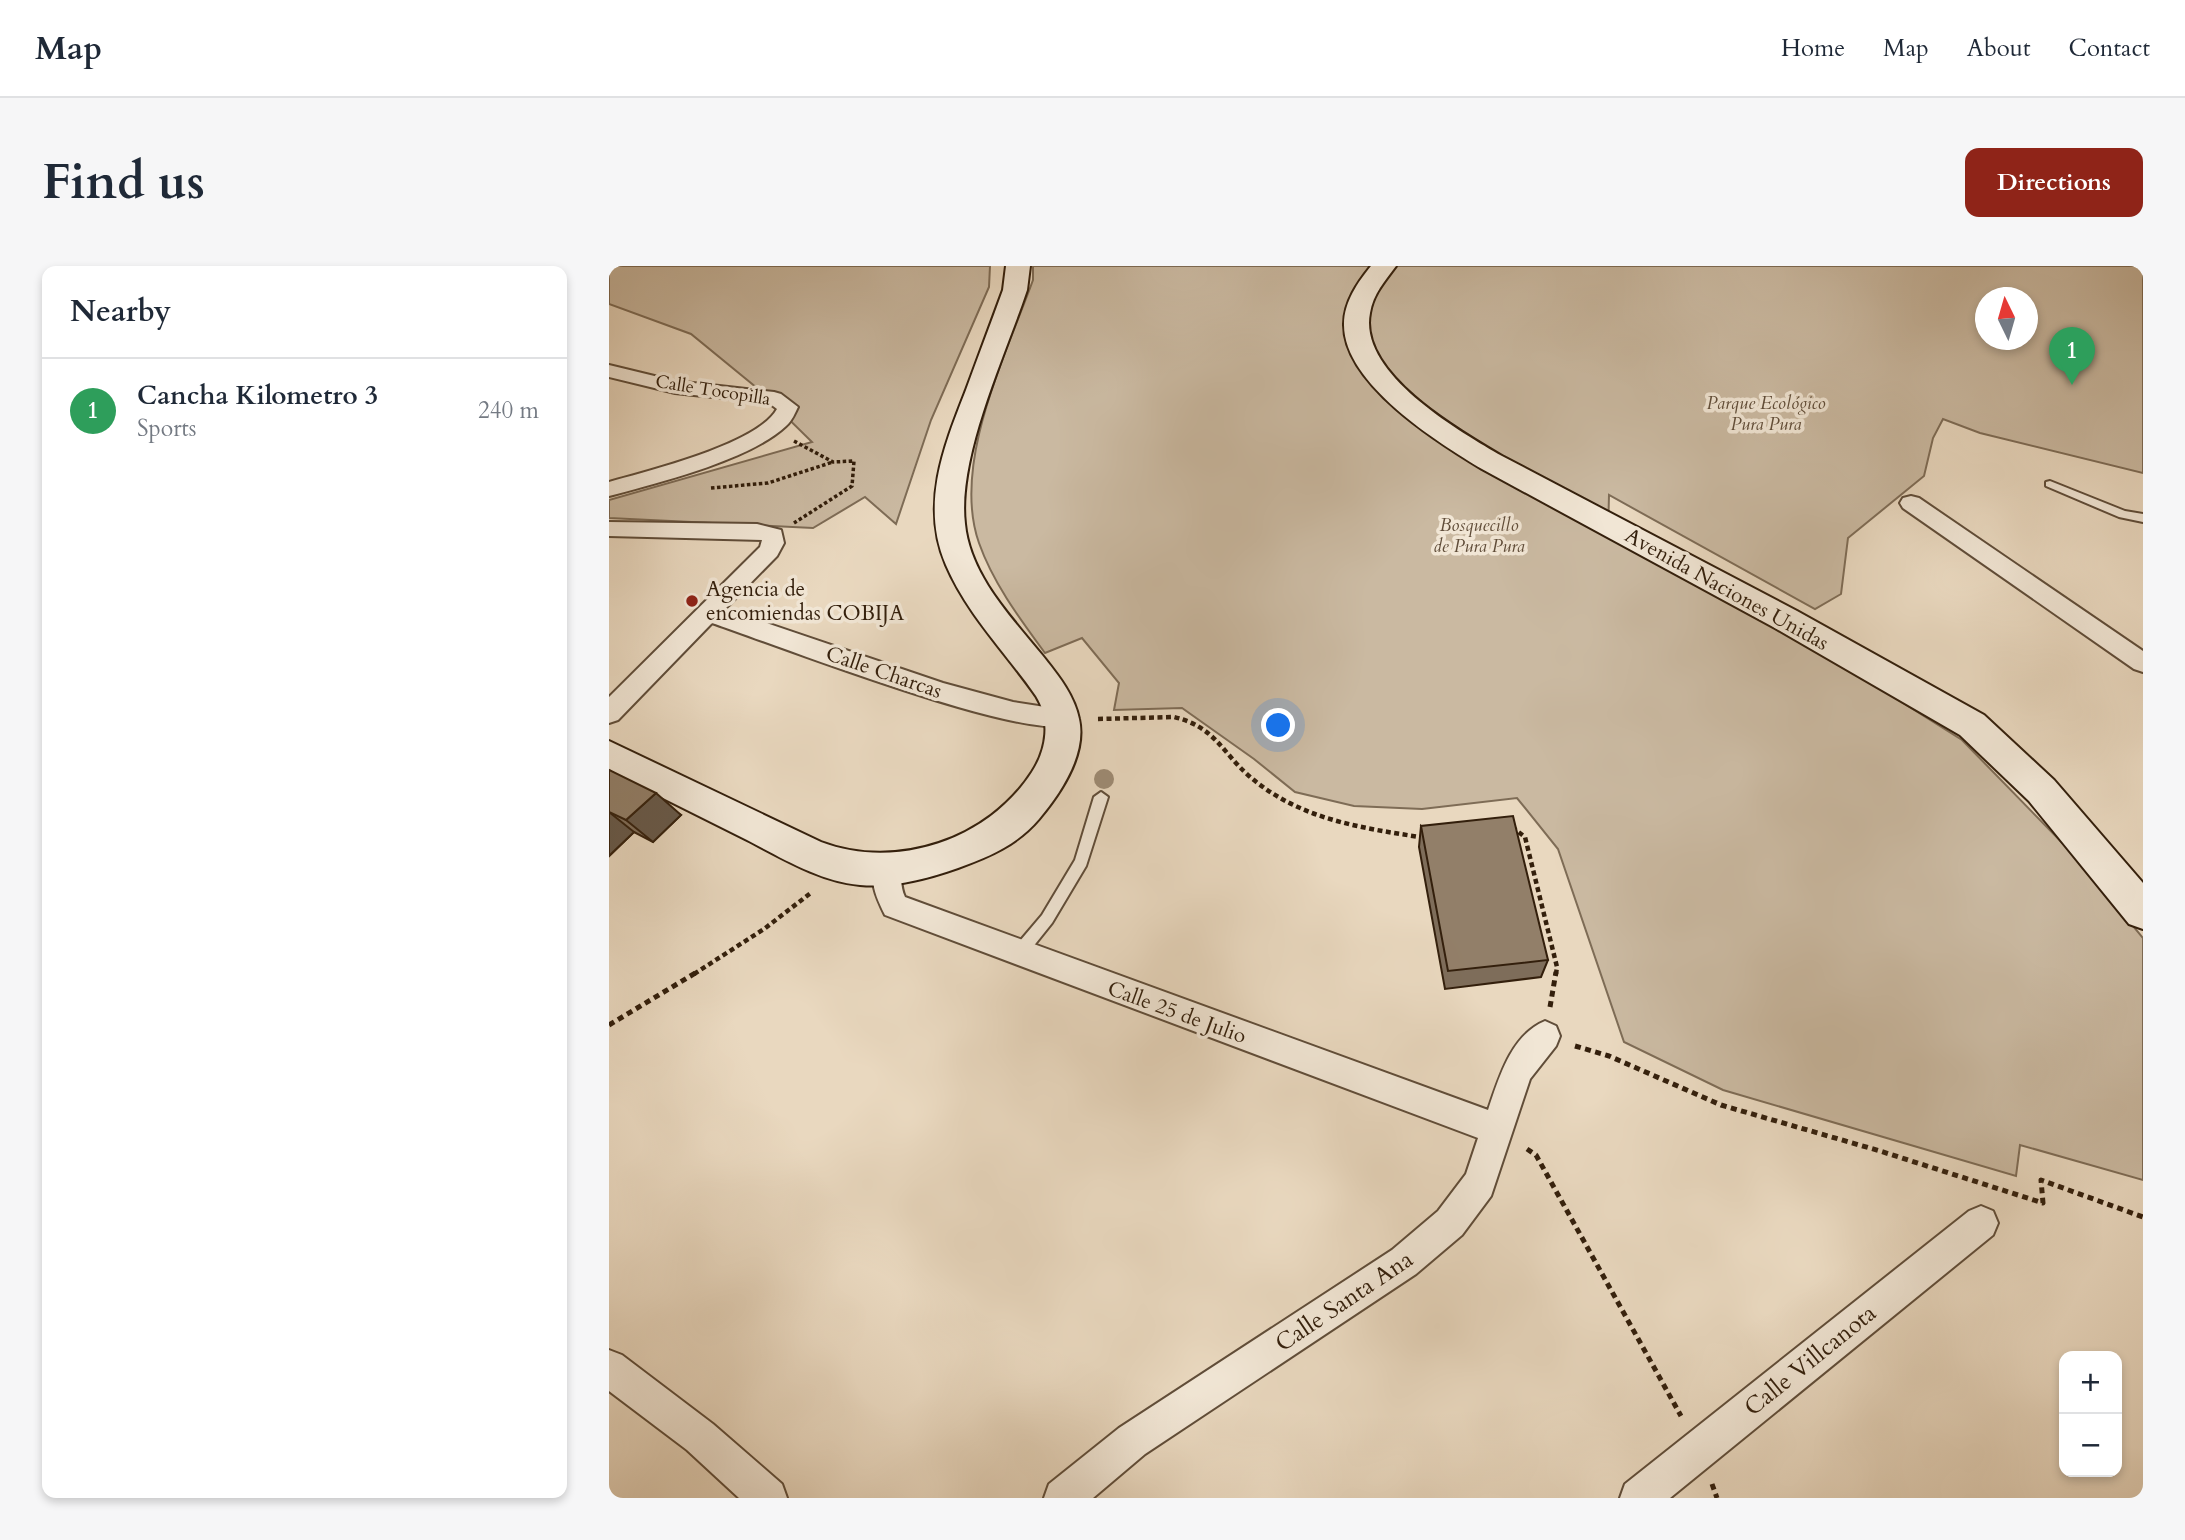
<!DOCTYPE html>
<meta charset="utf-8">
<style>
:root{--surface:#fff;--page:#f6f6f7;--text:#1f2937;--muted:#747a83;--line:#e0e1e3;--accent:#8f2418}
body{margin:0;font-family:Cardo,serif;background:var(--page);color:var(--text)}
.controls{position:absolute;right:21px;bottom:21px;display:grid;overflow:hidden;border-radius:14px;box-shadow:0 4px 10px #0003}
.controls button{width:63px;height:63px;display:grid;place-items:center;padding:0;border:0;border-bottom:2px solid var(--line);background:var(--surface);color:var(--text);font:35px sans-serif}
.compass{position:absolute;left:1366px;top:21px;width:63px;height:63px;border-radius:50%;background:var(--surface);box-shadow:0 4px 10px #0003;rotate:355deg}
.you{position:absolute;left:670px;top:460px;width:24px;height:24px;margin:-18px;border:5px solid #fff;border-radius:50%;background:#1a73e8;box-shadow:0 0 0 10px #1a73e833}
.badge{display:grid;place-items:center;width:46px;height:46px;border-radius:50%;background:var(--accent);color:#fff;font-size:23px;font-weight:700}
.pin{position:absolute;translate:-50% -58px;filter:drop-shadow(0 2px 4px #0008)}
.pin::after{content:'';position:absolute;top:37px;width:24px;height:21px;background:inherit;clip-path:polygon(0 0,100% 0,50% 100%)}
.list{margin:0;padding:0;list-style:none}
h2{display:flex;justify-content:space-between;align-items:center;height:91px;margin:0;padding:0 28px;font-size:30px}
h2 small{font-size:23px;font-weight:400;color:var(--muted)}
.list li{display:grid;grid-template-columns:46px 1fr auto;gap:21px;align-items:center;box-sizing:border-box;height:105px;padding:0 28px;border-top:2px solid var(--line)}
.list b{display:block;font-size:26px;white-space:nowrap}
.list p{margin:0;font-size:23px;white-space:nowrap;color:var(--muted)}
.list em{font-size:23px;font-style:normal;color:var(--muted)}
.map{position:relative;flex:none;width:1534px;height:1232px;overflow:hidden;border-radius:14px}
header{display:flex;align-items:center;gap:42px;box-sizing:border-box;height:98px;padding:0 35px;background:var(--surface);border-bottom:2px solid var(--line)}
header strong{font-size:33px}
nav{display:flex;gap:38px;margin-inline-start:auto;font-size:24px}
.intro{display:flex;align-items:center;justify-content:space-between;box-sizing:border-box;height:168px;padding:0 42px}
h1{margin:0;font-size:49px}
.button{padding:18px 32px;border-radius:14px;background:var(--accent);color:#fff;font-size:24px;font-weight:700}
main{display:flex;gap:42px;padding:0 42px}
aside{flex:1;background:var(--surface);border-radius:14px;box-shadow:0 4px 10px #0003}
.map>svg:first-child{display:block}
.green{fill:#cab9a1;stroke:#7e6c56;stroke-width:2;fill-rule:evenodd}
.lines{fill:none;stroke-linecap:round;stroke-linejoin:round}
.lane-casing{stroke:#604d39;stroke-width:4}
.street-casing{stroke:#604d39;stroke-width:4}
.secondary-casing{stroke:#331f0c;stroke-width:4}
.path-far2{stroke:#331f0c;stroke-width:3.5;stroke-dasharray:3.5 2.5;stroke-linecap:butt}
.path-far1{stroke:#331f0c;stroke-width:4.5;stroke-dasharray:5 3.5;stroke-linecap:butt}
.path{stroke:#331f0c;stroke-width:5;stroke-dasharray:6 4.5;stroke-linecap:butt}
.lane{fill:#f1e6d5;fill-rule:evenodd}
.street{fill:#f1e6d5;fill-rule:evenodd}
.secondary{fill:#f1e6d5;fill-rule:evenodd}
.tree{fill:#9e8c75}
.wall{fill:#7e6d5a;stroke:#331f0c;stroke-width:2}
.shaded-wall{fill:#66594a;stroke:#331f0c;stroke-width:2}
.building{fill:#927f69;stroke:#331f0c;stroke-width:2}
.poi-dot{fill:#8f2418;stroke:#f1e6d5;stroke-width:2.5}
.labels{text-anchor:middle;stroke-width:7;stroke-linejoin:round;paint-order:stroke}
.far-street-label{font-size:18px;fill:#331f0c;stroke:#f1e6d5}
.far-park-label{font-size:18px;font-style:italic;fill:#604d39;stroke:#f1e6d5}
.poi-label{font-size:21px;fill:#331f0c;stroke:#f1e6d5;text-anchor:start}
.street-label{font-size:21px;fill:#331f0c;stroke:#f1e6d5}
.near-street-label{font-size:24px;fill:#331f0c;stroke:#f1e6d5}
</style>
<header>
<strong>Map</strong>
<nav><a>Home</a><a>Map</a><a>About</a><a>Contact</a></nav>
</header>
<div class="intro"><h1>Find us</h1><a class="button">Directions</a></div>
<main>
<aside>
<h2>Nearby<small></small></h2>
<ul class="list">
<li><span class="badge" style="background:#2e9e5b">1</span><div><b>Cancha Kilometro 3</b><p>Sports</p></div><em>240 m</em></li>
</ul>
</aside>
<div class="map">
<svg width="1534" height="1232" viewBox="0 0 1534 1232">
<rect width="100%" height="100%" fill="#e9d8bf"/>
<filter id="stains"><feTurbulence type="fractalNoise" baseFrequency=".00286" numOctaves="4"/><feColorMatrix values="0 0 0 0 .2 0 0 0 0 .09 0 0 0 0 .02 0 0 0 .5 -.17"/></filter>
<radialGradient id="worn" r=".72"><stop offset=".6" stop-color="#630" stop-opacity="0"/><stop offset="1" stop-color="#630" stop-opacity=".3"/></radialGradient>
<path class="green" d="M0,0H381L380,21L322,154L287,258L256,231L204,262L0,252V234L203,176L148,122L82,68L0,38Z
M424,0H1534V207L1371,167L1334,153L1324,172L1315,210L1239,272L1232,328L1206,343L1000,229L999,269L1213,386L1353,474L1467,591L1534,672V914L1411,879L1407,910L1114,824L1015,776L949,583L908,532L813,543L745,540L686,526L645,493L573,442L505,444L510,417L473,372L436,387C411,353 384,317 370,277C342,198 397,89 424,14ZM1377,32H1419V74H1377Z"/>
<g class="lines">
<g class="lane-casing">
<path id="lane" d="M1441,215L1516,245L1534,248V256L1510,251L1437,220V216Z
M492,526L499,531L477,600L443,657L415,692L410,694L405,692L403,687L405,682L433,649L466,594L485,531Z"/>
</g>
<g class="street-casing">
<path id="street" d="M0,99L66,115L165,126L172,128L189,141C186,147 183,155 177,160C141,194 49,217 0,230V216C39,205 149,178 168,143L160,137L66,127L0,111Z
M1302,230L1310,232L1534,385V406L1525,403L1294,242L1291,237L1294,232Z
M0,256L148,258L172,264L175,277L168,290L116,343L334,417L404,436L462,445L466,452L462,459C413,475 165,378 103,357L9,454L0,457V431L151,281L153,274L0,270Z
M278,591L288,595C294,607 290,619 296,631L879,844C890,812 902,769 936,755L947,760L951,770L947,780L921,813L882,930L853,969L807,1008L536,1188L484,1232H435L440,1218L510,1162L783,984L829,945L857,908L869,872L276,649C267,631 259,614 268,595Z
M1372,940L1384,945L1389,957L1384,969L1061,1232H1011L1016,1218L1360,945Z
M0,1084L13,1089L104,1158L173,1218L178,1232H130L78,1184L0,1125Z"/>
</g>
<g class="secondary-casing">
<path id="secondary" d="M397,0H421L418,24C396,90 348,191 356,258C361,309 402,351 433,389C448,408 465,428 470,453C478,488 451,528 430,553C408,579 380,591 349,602C318,613 284,622 251,619C210,615 173,592 138,574C92,551 46,528 0,505V475L212,576C288,605 380,573 423,506C438,483 442,454 427,430C397,387 358,348 337,299C311,239 335,180 357,124C369,91 382,57 394,24Z
M762,0H787C776,15 764,28 761,47C749,107 850,165 893,190L1188,345L1375,449L1445,514L1534,617V663L1520,658L1420,535L1351,469L1166,362L873,203C828,176 734,117 735,58C735,36 749,16 762,0Z"/>
</g>
<path class="path-far2" d="M185,175L224,196L245,195L243,220L185,257
M102,222L159,217L224,196"/>
<path class="path-far1" d="M489,453L565,451C606,461 612,485 640,510C691,554 753,562 817,572
M903,561L916,571L948,701L947,708
M85,708L155,663L203,626"/>
<path class="path" d="M941,741L947,706
M0,759L88,706
M966,780L1000,790L1112,839L1271,885L1434,937L1432,914L1534,951
M918,883L927,889L1072,1150
M1103,1218L1108,1232"/>
<use href="#lane" class="lane"/>
<use href="#street" class="street"/>
<use href="#secondary" class="secondary"/>
</g>
<circle class="tree" cx="495" cy="513" r="10"/>
<path class="wall" d="M0,504L72,549L44,576L25,566L0,590Z
M812,560L939,694L932,711L836,723L810,581Z"/>
<path class="shaded-wall" d="M47,527L72,549L44,576L17,554Z
M0,546L25,566L0,590Z"/>
<path class="building" d="M0,504L47,527L17,554L0,546Z
M904,550L939,694L839,705L812,560Z"/>
<circle class="poi-dot" cx="83" cy="335" r="7"/>
<g class="labels">
<g class="far-street-label">
<text transform="translate(104 124) rotate(9)" y="6">Calle Tocopilla</text>
</g>
<g class="far-park-label">
<text x="1157" y="143">Parque Ecológico<tspan x="1157" dy="21">Pura Pura</tspan></text>
<text x="870" y="265">Bosquecillo<tspan x="870" dy="21">de Pura Pura</tspan></text>
</g>
<g class="poi-label">
<text x="97" y="330">Agencia de<tspan x="97" dy="24">encomiendas COBIJA</tspan></text>
</g>
<g class="street-label">
<text transform="translate(1118 323) rotate(29)" y="7">Avenida Naciones Unidas</text>
<text transform="translate(275 406) rotate(19)" y="7">Calle Charcas</text>
<text transform="translate(568 746) rotate(20)" y="7">Calle 25 de Julio</text>
</g>
<g class="near-street-label">
<text transform="translate(735 1035) rotate(-34)" y="8">Calle Santa Ana</text>
<text transform="translate(1201 1094) rotate(-39)" y="8">Calle Villcanota</text>
</g>
</g>
<rect width="100%" height="100%" filter="url(#stains)"/>
<rect width="100%" height="100%" fill="url(#worn)"/>
</svg>
<div class="controls">
<button>+</button>
<button>−</button>
</div>
<svg class="compass" viewBox="-18 -18 36 36"><path d="M0-13l5 13h-10z" fill="#e53935"/><path d="M0 13l5-13h-10z" fill="#747a83"/></svg>
<div class="you"></div>
<div class="pin badge" style="left:1463px;top:119px;background:#2e9e5b">1</div>
</div>
</main>
